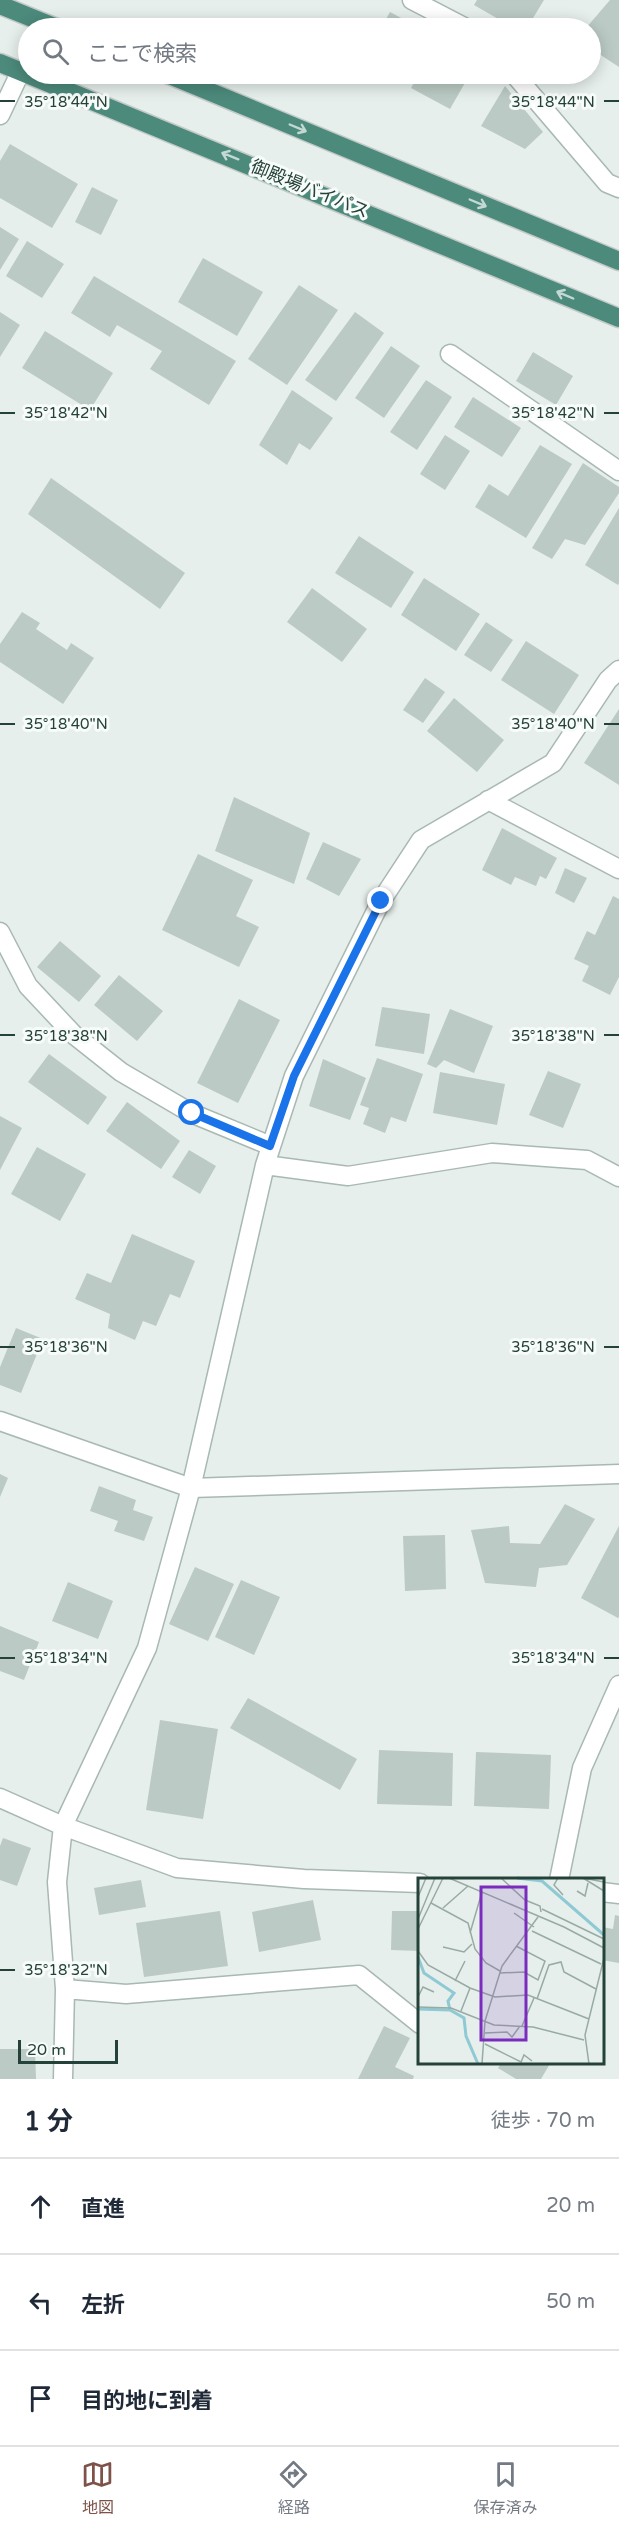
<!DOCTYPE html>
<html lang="ja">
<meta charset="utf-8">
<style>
:root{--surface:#fff;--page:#f2f2f3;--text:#1f2937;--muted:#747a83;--line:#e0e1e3;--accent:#7f5249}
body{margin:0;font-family:"Varela Round","Noto Sans JP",sans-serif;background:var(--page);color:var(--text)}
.scale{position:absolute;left:18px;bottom:15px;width:100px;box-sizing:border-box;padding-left:6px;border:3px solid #24423a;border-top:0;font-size:16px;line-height:21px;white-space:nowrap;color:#24423a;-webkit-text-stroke:4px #f7fbf9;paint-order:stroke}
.stop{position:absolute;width:18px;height:18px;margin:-14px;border:4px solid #1a73e8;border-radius:50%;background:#fff}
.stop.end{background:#1a73e8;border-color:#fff;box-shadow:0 2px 6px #0008}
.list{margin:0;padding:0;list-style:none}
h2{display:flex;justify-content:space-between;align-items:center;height:78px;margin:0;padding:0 24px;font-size:26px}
h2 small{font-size:20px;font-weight:400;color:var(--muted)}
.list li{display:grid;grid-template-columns:39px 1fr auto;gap:18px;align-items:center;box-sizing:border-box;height:96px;padding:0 24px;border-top:2px solid var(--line)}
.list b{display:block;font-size:22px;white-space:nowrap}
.list em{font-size:20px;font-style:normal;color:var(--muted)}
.icon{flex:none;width:33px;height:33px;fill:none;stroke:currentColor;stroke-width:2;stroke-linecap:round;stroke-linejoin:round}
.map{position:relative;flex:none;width:619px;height:2079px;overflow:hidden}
.search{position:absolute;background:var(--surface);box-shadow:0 3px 15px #0003;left:18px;right:18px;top:18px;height:66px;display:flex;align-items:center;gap:15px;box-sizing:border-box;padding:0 21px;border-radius:33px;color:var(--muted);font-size:22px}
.sheet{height:366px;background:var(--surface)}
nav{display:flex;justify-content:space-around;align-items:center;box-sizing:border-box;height:84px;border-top:2px solid var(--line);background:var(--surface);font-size:16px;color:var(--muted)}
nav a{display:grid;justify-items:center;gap:3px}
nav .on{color:var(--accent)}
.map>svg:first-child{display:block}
.building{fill:#bbcac4}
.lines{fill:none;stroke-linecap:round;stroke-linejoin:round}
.minor-casing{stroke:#a8b8b2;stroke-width:21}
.tertiary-casing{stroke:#a8b8b2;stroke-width:21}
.trunk-casing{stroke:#c2cac8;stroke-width:21}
.minor{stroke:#fff;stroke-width:18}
.tertiary{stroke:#fff;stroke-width:18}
.trunk{stroke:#4c8a7c;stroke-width:18}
.oneway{stroke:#c4d9d4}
.route{stroke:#1a73e8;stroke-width:8}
.ticks{fill:none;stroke:#24423a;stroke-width:2}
.labels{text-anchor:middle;stroke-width:6;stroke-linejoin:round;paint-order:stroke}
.street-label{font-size:18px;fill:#24423a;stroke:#f7fbf9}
.inset-river{fill:none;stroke:#8ec9d4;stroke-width:3}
.inset-road{fill:none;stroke:#98aaa4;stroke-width:1.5}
.view{fill:#7b2cbf;fill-opacity:0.15;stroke:#7b2cbf;stroke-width:3}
.inset-edge{fill:none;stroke:#24423a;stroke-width:3}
.ticks-label{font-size:15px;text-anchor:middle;fill:#24423a;stroke:#f7fbf9;stroke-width:6;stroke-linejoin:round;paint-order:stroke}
</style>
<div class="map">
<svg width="619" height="2079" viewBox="0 0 619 2079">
<rect width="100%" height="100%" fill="#e6efeb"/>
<path class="building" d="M477,0H544L527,28H514L474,5Z
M610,0H619V67L590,48V28H586Z
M390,12L420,28H381Z
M385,74H407L401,82Z
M419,74H470L450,109L411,88Z
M505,86L543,132L525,149L481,126Z
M10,144L78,184L52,228L0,198V161Z
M92,187L118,200L101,235L75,222Z
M0,227L19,239L0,270Z
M27,241L64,264L42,298L6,276Z
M203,258L263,292L237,336L178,302Z
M94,276L236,361L209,405L150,369L162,351L117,325L110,337L71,313Z
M299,285L338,310L287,385L248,359Z
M0,312L20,325L0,357Z
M355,312L384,333L336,401L305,380Z
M45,331L113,373L90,410L22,368Z
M391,346L420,366L384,418L355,398Z
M533,352L573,376L556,405L516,381Z
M426,380L452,397L417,450L390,432Z
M292,390L333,418L310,450L299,443L287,465L259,445Z
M473,397L521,428L502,457L454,427Z
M445,435L470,451L445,490L420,474Z
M540,445L572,464L526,538L475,507L489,484L508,496Z
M583,463L619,487V493L585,545L565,539L552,559L532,548Z
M51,478L185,573L160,609L28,514Z
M619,508V583L618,585L585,565Z
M359,536L414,572L391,608L335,573Z
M424,578L480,614L456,651L401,615Z
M312,588L367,629L342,662L287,622Z
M22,612L40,623L36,629L67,650L71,643L94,658L63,704L0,662V644Z
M486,622L513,640L491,672L464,655Z
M526,641L579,675L554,714L501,680Z
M425,678L445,692L423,723L403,710Z
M454,698L504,740L477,772L427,731Z
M619,709V785L584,763Z
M234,797L310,833L294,884L215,851Z
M502,828L557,858L546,879L540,876L536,886L515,877L511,885L482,870Z
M323,842L361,859L339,896L306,879Z
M198,854L253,880L236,916L259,927L239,967L162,930Z
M565,868L587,878L574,903L555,893Z
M613,896L619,899V977L610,995L582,981L589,966L574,959L587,931L595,935Z
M60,941L101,976L79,1002L37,967Z
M119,975L163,1011L137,1041L94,1005Z
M239,999L280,1020L238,1103L197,1083Z
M382,1007L430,1014L424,1054L375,1046Z
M450,1009L493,1026L474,1073L444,1060L436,1068L427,1064Z
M49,1054L107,1097L88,1125L28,1082Z
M377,1058L423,1074L406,1122L391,1117L385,1133L363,1124L369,1108L360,1105Z
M323,1059L366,1078L350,1120L309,1106Z
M548,1071L581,1084L563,1128L529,1115Z
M440,1072L505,1084L497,1125L433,1113Z
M127,1102L180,1141L161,1169L106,1131Z
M0,1116L22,1128L0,1170Z
M37,1147L86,1174L60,1221L11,1194Z
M189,1150L216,1166L200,1194L172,1177Z
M132,1234L195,1261L180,1298L170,1294L156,1326L143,1321L135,1340L108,1328L110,1314L75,1299L87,1273L111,1283Z
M16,1328L43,1339L21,1393L0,1385V1367Z
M0,1474L8,1478L0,1497Z
M99,1486L136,1500L133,1510L153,1517L144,1541L114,1531L118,1521L90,1511Z
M565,1504L595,1519L567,1565L539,1568L536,1587L485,1583L471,1530L509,1526L510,1543L540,1544Z
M619,1526V1617L618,1618L581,1598Z
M445,1535L446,1589L405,1591L403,1536Z
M195,1567L234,1584L208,1641L169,1624Z
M241,1580L280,1597L254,1655L215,1637Z
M68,1582L113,1601L98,1639L52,1621Z
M0,1626L39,1642L24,1680L0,1671Z
M248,1698L357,1759L340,1790L230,1728Z
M160,1720L218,1729L203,1819L146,1810Z
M379,1750L453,1753L452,1806L377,1804Z
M476,1752L551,1755L549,1809L474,1806Z
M3,1838L31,1848L17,1886L0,1880V1846Z
M141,1880L146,1907L99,1915L94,1888Z
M313,1900L321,1940L259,1952L252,1912Z
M220,1911L228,1966L144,1977L136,1923Z
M392,1911H420V1951L391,1950Z
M615,1915L619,1916V1963L602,1960V1927L613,1929Z
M384,2026L410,2038L395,2067L414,2076L413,2079H358Z
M0,2049H35L36,2079H0Z
M502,2062H551L541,2079H516L498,2068Z"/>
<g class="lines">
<g class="minor-casing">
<path id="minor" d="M412,0L466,28
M514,74L607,183L619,188
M0,115L21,71
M450,354L619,471
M488,800L619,869
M0,932L28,986L73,1034L121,1072L191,1113L271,1146
M265,1165L348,1176L492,1153L587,1160L619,1177
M0,1421L191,1488
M63,1826L177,1868L304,1879L420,1883
M559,1880L582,1768L619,1685
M602,1892L619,1894
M65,1989L126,1994L359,1975L420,2024
M63,2079L65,1989L57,1882L63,1826L147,1648L191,1488L265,1165L294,1076L381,901L421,840L553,763L608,680L619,670"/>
</g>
<g class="tertiary-casing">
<path id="tertiary" d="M191,1488L619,1474
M0,1798L63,1826"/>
</g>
<g class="trunk-casing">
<path id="trunk" d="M0,5L57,28
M0,63L619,318
M167,74L619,261"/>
</g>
<use href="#minor" class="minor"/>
<use href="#tertiary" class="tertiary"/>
<use href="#trunk" class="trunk"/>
</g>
<defs><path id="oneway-shaft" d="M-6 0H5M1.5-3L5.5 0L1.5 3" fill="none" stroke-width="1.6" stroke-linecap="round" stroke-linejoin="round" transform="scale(1.5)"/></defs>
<g class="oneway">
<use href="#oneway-shaft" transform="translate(298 128) rotate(23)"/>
<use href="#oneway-shaft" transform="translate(230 156) rotate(-158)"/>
<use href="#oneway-shaft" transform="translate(478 203) rotate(23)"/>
<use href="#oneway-shaft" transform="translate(565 295) rotate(-157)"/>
</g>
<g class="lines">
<path class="route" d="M192,1113L270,1146L294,1076L381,901"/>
</g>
<path class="ticks" d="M0,101H15M604,101H619M0,413H15M604,413H619M0,724H15M604,724H619M0,1035H15M604,1035H619M0,1347H15M604,1347H619M0,1658H15M604,1658H619M0,1970H15"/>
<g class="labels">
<g class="street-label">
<text transform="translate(310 189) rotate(22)" y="6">御殿場バイパス</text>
</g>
</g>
<g transform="translate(418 1878)">
<rect width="186" height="186" fill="#e6efeb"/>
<path class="inset-river" d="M99,0L124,3L186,57M0,79L6,95L36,115L30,123L32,132M0,131L32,132L46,140L48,158L60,186"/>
<path class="inset-road" d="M31,0L146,49L186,70M83,0L107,22L122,28L123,34M140,0L136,7L145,17M165,0L186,13M165,0L186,4M159,13L167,18L170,5M0,19L8,0M13,25L50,45L57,71L68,85L82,93M25,30L50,8M124,31L186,61M96,35L116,49M0,41L17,0M0,51L25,0M114,53L183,86M52,55L64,14M25,69L46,74L54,66M0,73L10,87L52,110L77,119L110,117L171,141M82,95L106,94L120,102L127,83L98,68M37,103L47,83M0,119L5,109L16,114M119,121L131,87L143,84L146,94L178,111M0,129L33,130L76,147L115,149L166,162M43,133L52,110M104,148L116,120M67,155L89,154L94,159L102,148M67,166L103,184L106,177L114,183M64,186L67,143L84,88L120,39M171,186L167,157L186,80"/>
<path class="view" d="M63,9H108V162H63Z"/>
<rect width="186" height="186" class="inset-edge"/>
</g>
<g class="ticks-label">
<text x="66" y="107">35°18'44"N</text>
<text x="553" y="107">35°18'44"N</text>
<text x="66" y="418">35°18'42"N</text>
<text x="553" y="418">35°18'42"N</text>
<text x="66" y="729">35°18'40"N</text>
<text x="553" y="729">35°18'40"N</text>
<text x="66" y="1041">35°18'38"N</text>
<text x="553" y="1041">35°18'38"N</text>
<text x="66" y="1352">35°18'36"N</text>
<text x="553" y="1352">35°18'36"N</text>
<text x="66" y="1663">35°18'34"N</text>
<text x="553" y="1663">35°18'34"N</text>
<text x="66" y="1975">35°18'32"N</text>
</g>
</svg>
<div class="scale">20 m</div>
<div class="stop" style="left:192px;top:1113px"></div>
<div class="stop end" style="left:381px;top:901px"></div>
<div class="search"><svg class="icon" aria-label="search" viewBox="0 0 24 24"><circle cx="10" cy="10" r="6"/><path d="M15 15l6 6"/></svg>ここで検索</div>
</div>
<section class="sheet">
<h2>1 分<small>徒歩 · 70 m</small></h2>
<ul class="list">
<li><svg class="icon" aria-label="ahead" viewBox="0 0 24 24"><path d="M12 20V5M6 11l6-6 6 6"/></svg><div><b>直進</b></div><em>20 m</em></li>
<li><svg class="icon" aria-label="left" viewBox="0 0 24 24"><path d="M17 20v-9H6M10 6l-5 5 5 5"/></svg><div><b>左折</b></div><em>50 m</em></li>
<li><svg class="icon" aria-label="arrive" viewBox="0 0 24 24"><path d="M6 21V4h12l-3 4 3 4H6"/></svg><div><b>目的地に到着</b></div></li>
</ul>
</section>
<nav>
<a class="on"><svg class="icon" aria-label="map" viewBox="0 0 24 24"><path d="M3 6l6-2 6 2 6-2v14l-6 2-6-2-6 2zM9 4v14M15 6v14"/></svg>地図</a>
<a><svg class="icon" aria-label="directions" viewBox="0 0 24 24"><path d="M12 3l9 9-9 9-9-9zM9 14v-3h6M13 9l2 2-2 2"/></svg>経路</a>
<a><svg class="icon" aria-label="saved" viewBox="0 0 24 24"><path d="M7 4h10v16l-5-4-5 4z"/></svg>保存済み</a>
</nav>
